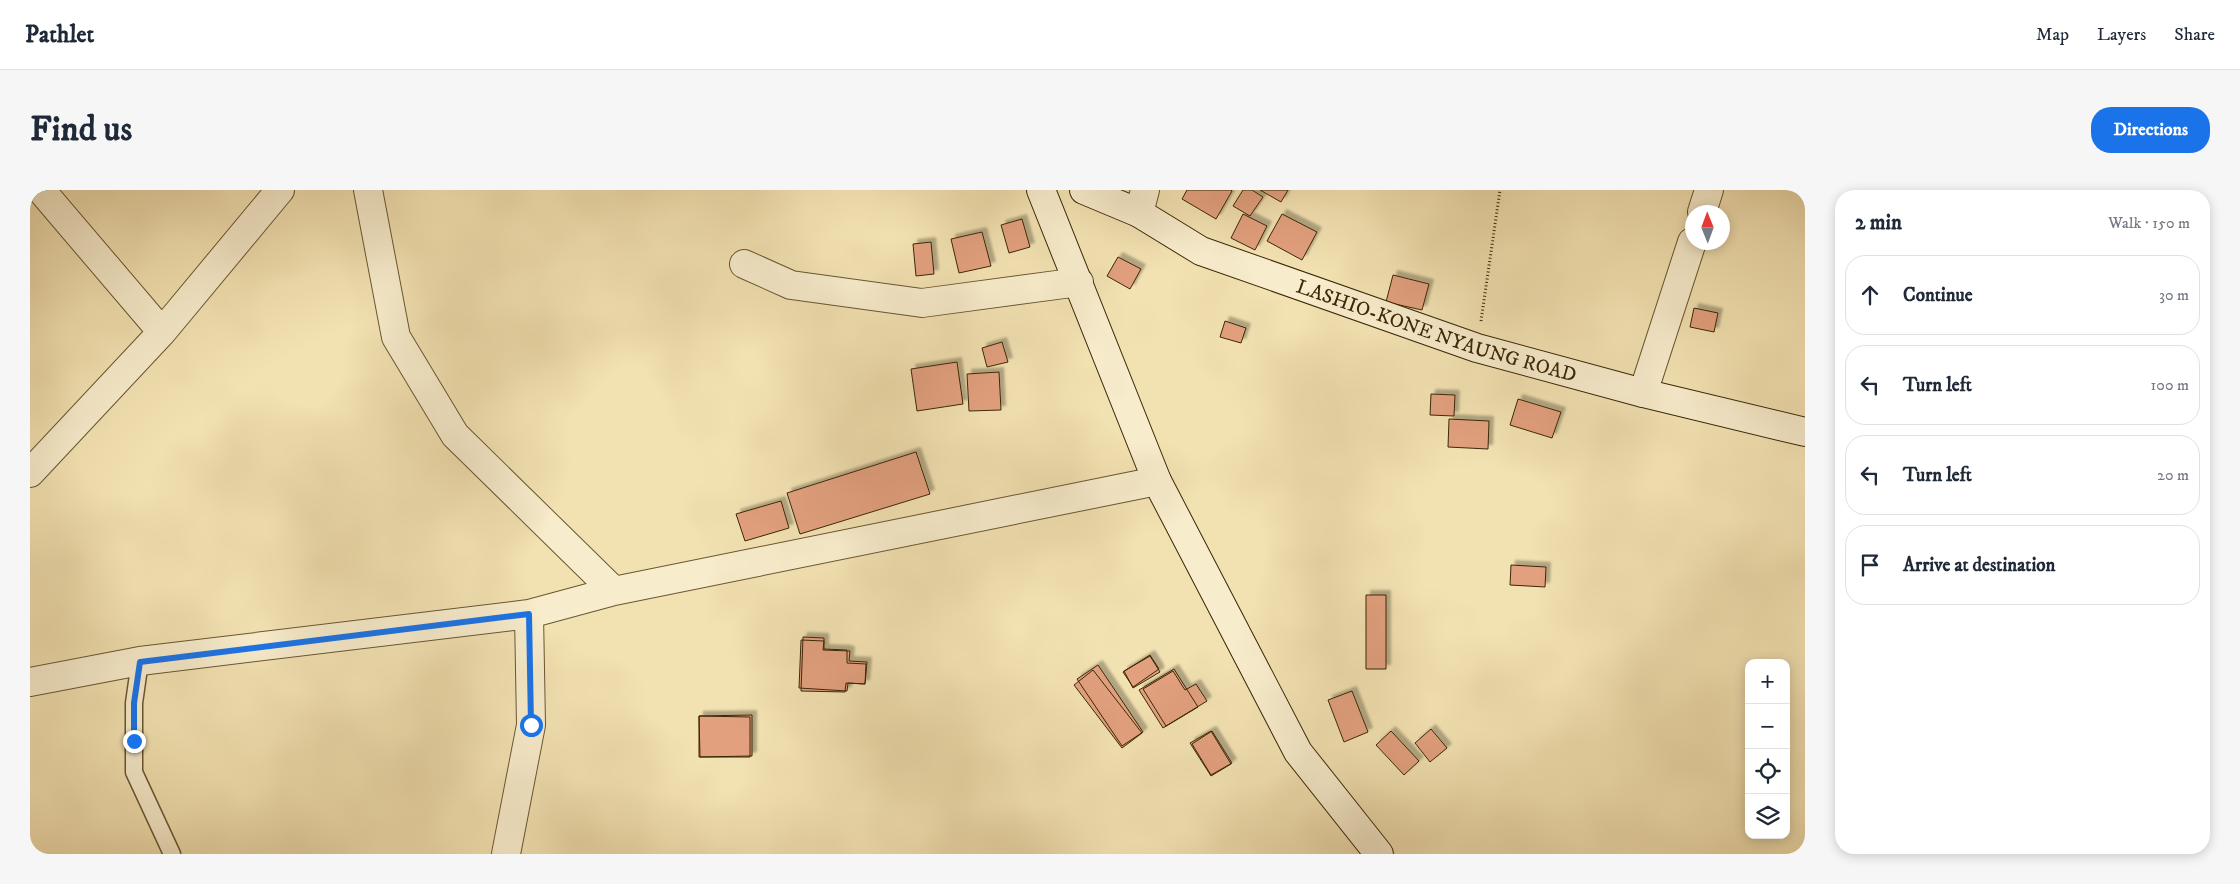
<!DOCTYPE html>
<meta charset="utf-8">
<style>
:root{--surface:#fff;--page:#f6f6f7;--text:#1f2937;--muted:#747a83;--line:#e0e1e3;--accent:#1a73e8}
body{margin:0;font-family:"IM FELL DW Pica",serif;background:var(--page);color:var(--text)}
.controls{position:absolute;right:15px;bottom:15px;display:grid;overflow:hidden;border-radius:10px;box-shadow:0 2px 12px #0003}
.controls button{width:45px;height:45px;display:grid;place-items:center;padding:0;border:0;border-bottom:1px solid var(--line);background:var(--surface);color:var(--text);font:25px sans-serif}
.compass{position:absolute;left:1655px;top:15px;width:45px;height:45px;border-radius:50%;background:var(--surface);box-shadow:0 2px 12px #0003;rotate:359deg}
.stop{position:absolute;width:15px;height:15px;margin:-11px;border:4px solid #1a73e8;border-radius:50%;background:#fff}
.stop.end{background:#1a73e8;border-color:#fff;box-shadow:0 1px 5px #0008}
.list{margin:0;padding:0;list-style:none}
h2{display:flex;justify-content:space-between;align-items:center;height:65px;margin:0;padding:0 20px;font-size:21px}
h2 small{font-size:16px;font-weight:400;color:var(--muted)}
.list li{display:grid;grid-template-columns:32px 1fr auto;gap:15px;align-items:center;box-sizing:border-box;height:80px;margin:0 10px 10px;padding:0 10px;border:1px solid var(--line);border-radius:20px}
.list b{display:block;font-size:19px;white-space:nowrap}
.list em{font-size:16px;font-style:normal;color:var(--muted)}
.icon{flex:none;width:28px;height:28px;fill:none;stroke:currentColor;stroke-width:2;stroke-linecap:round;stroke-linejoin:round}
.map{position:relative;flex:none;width:1775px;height:664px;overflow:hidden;border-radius:20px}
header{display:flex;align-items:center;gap:30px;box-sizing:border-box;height:70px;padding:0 25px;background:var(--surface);border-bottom:1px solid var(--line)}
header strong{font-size:24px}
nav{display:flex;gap:28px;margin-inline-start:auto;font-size:18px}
.intro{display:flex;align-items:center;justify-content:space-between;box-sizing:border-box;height:120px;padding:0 30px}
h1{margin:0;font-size:35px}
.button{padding:12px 22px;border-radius:20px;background:var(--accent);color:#fff;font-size:18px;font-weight:700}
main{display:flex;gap:30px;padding:0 30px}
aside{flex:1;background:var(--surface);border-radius:20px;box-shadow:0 2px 12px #0003}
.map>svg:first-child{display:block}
.building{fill:#e2a07e;stroke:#3b2706;filter:url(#shadow)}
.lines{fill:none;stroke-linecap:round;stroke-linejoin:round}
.lane-casing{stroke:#695631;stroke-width:19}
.street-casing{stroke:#695631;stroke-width:30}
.secondary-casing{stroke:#3b2706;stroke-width:30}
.path{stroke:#3b2706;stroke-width:3;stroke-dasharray:1 2.5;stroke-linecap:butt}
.lane{stroke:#f7eccc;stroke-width:16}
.street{stroke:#f7eccc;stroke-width:28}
.secondary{stroke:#f7eccc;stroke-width:28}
.route{stroke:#1a73e8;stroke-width:6}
.labels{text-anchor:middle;stroke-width:4;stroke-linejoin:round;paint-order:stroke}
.street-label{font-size:20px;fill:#3b2706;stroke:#f7eccc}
</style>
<header>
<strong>Pathlet</strong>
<nav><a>Map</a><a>Layers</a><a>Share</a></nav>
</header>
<div class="intro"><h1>Find us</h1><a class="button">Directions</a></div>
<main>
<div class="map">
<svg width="1775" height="664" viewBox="0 0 1775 664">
<defs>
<filter id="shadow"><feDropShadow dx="4.5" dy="-4.5" stdDeviation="1" flood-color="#0004"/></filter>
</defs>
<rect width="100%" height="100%" fill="#f2e1b1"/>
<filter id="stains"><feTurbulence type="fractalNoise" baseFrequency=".004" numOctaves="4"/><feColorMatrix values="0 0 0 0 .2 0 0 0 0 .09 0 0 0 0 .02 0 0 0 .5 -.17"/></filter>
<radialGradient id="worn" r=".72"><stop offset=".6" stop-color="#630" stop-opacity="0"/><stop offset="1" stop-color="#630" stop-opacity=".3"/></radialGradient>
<path class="building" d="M1157,0H1201L1202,1L1186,29L1152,9Z
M1213,0H1222L1233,7L1220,26L1203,16Z
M1230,0H1258L1251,12Z
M1213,24L1237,36L1225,60L1201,48Z
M1252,24L1287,42L1272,70L1237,51Z
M992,29L1000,57L979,63L971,35Z
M952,42L961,76L929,83L921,49Z
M901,52L904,84L886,86L883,54Z
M1088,67L1111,79L1100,99L1077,86Z
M1363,85L1399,94L1392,120L1356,112Z
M1664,118L1688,123L1684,142L1660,137Z
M1195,131L1216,138L1211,153L1190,147Z
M972,152L978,172L957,177L952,158Z
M927,172L933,214L887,221L881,179Z
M969,182L971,220L939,221L937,184Z
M1401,204L1425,205L1424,226L1400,225Z
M1488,209L1531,222L1522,248L1480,235Z
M1419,229L1459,231L1458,259L1418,257Z
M886,262L900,304L770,344L757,303Z
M751,311L759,338L715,351L706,324Z
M1481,375L1516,377L1515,397L1480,395Z
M1336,405H1356V479H1336Z
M773,447L794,448V459L817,460V473L836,474L835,494L816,493L815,502L771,501Z
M771,450L794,451L793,460L820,461L819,471L837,472L835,494L818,493L817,501L769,498Z
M1120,465L1129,479L1103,497L1093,482Z
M1120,466L1130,482L1103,498L1094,481Z
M1068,475L1113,542L1092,556L1047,489Z
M1144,479L1168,517L1133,538L1109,500Z
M1063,480L1112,543L1092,558L1044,495Z
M1143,481L1155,500L1166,494L1177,511L1136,536L1113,499Z
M1322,501L1338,542L1314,552L1298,510Z
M722,525V566L670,567L669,526Z
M669,526L720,527V567H669Z
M1401,539L1417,558L1400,572L1385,553Z
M1181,541L1201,574L1181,586L1160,553Z
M1182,541L1202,573L1181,585L1162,554Z
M1361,541L1389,571L1374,585L1346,555Z"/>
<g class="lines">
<g class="lane-casing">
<path id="lane" d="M110,471L104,513V582L142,664"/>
</g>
<g class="street-casing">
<path id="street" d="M11,0L132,142
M338,0L366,147L425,245L584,401
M1672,22L1679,0
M1109,23L1115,0
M714,74L761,95L892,113L1049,92
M1613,203L1662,52
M0,283L132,142L250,0
M0,492L110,471L499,424L584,401L1127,291
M476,664L501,535L499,424"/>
</g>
<g class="secondary-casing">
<g id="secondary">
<path d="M1011,0L1127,291L1268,562L1349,664"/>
<path id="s1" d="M1054,0L1109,23L1171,61L1447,158L1613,203L1775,242"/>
</g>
</g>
<path class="path" d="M1451,131L1470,0"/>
<use href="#lane" class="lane"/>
<use href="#street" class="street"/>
<use href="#secondary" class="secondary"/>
</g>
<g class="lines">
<path class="route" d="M104,551V513L110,472L499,424L501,535"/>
</g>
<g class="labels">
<g class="street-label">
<text dy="7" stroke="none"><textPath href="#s1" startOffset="381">LASHIO-KONE NYAUNG ROAD</textPath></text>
</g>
</g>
<rect width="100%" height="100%" filter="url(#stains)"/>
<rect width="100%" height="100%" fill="url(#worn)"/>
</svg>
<div class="controls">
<button>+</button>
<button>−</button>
<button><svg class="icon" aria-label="locate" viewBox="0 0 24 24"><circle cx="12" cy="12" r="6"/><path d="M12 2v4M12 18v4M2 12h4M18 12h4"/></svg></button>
<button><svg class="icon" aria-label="layers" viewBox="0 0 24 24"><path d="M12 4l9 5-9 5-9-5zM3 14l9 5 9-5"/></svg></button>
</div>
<svg class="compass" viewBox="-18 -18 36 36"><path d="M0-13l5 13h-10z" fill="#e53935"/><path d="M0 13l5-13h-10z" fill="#747a83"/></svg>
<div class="stop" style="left:501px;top:535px"></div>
<div class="stop end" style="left:104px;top:551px"></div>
</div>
<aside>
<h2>2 min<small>Walk · 150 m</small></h2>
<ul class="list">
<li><svg class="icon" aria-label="ahead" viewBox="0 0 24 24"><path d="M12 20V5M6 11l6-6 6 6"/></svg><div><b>Continue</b></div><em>30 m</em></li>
<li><svg class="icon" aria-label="left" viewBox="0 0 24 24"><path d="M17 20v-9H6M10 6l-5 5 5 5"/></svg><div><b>Turn left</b></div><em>100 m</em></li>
<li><svg class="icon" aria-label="left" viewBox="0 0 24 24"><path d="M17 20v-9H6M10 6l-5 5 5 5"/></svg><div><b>Turn left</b></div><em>20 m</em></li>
<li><svg class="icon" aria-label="arrive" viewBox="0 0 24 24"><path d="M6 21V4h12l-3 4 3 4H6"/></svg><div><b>Arrive at destination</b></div></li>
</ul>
</aside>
</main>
